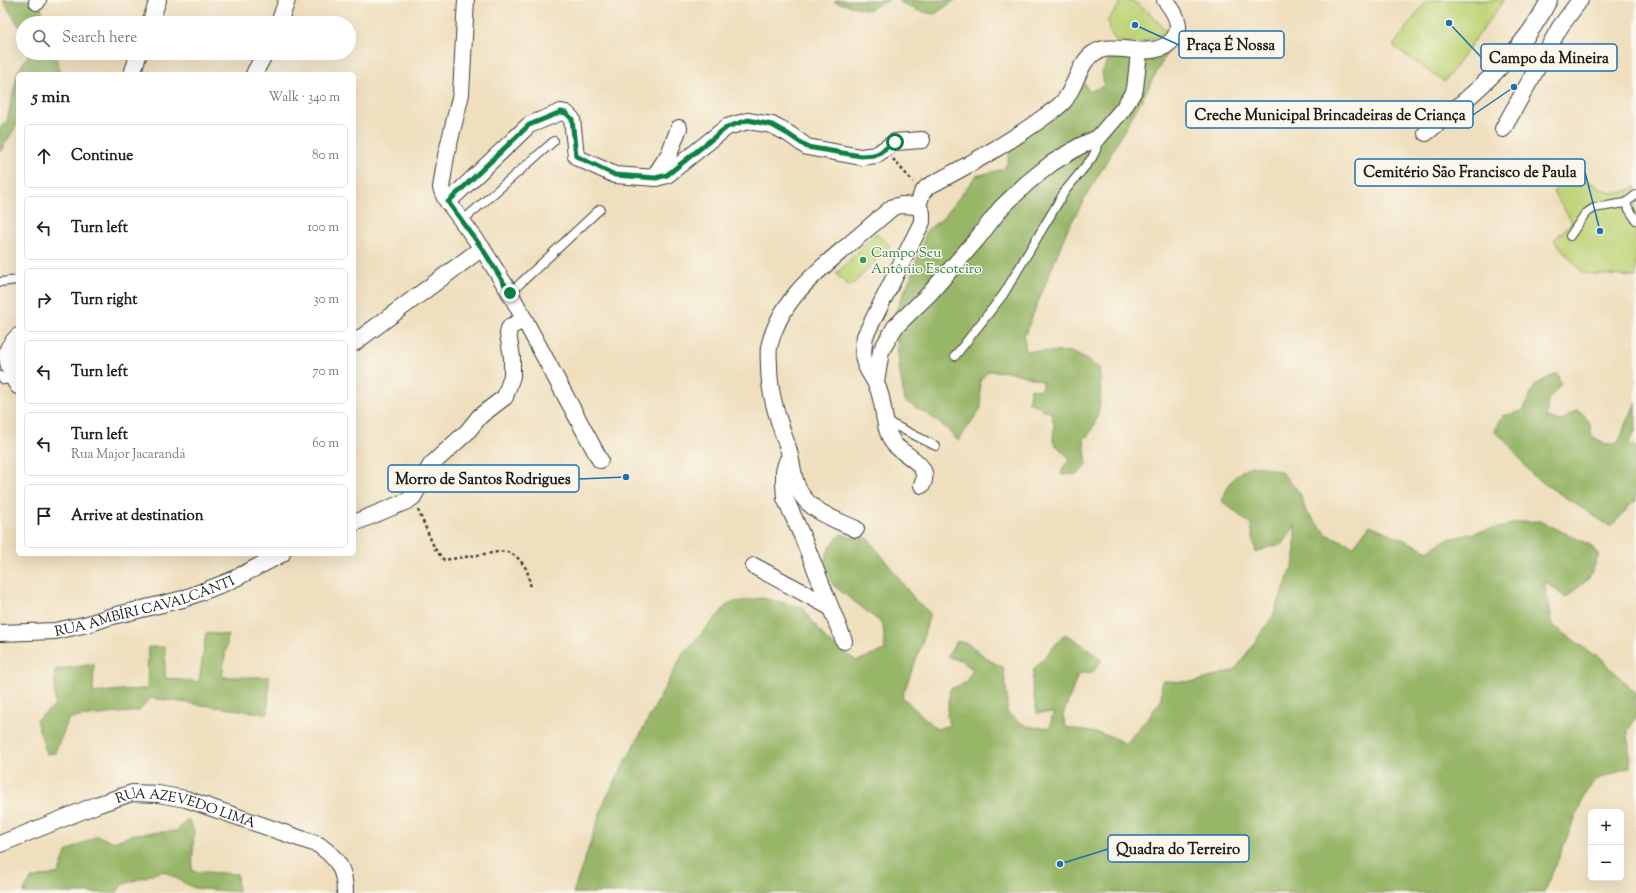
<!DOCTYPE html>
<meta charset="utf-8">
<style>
:root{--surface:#fff;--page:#f6f6f6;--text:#222;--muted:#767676;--line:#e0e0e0}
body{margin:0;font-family:"Sorts Mill Goudy",serif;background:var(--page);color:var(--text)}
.controls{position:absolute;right:12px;bottom:12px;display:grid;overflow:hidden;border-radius:6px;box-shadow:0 4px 16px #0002}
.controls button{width:36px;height:36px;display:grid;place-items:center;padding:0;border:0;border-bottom:1px solid var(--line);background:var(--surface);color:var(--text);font:20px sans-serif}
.stop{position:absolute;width:12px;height:12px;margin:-9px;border:3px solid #0b8043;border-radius:50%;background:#fff}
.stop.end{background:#0b8043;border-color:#fff;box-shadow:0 1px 4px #0008}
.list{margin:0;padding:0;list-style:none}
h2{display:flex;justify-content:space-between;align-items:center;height:52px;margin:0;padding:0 16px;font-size:17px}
h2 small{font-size:13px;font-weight:400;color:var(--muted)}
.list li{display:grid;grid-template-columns:26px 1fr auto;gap:12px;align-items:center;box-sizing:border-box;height:64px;margin:0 8px 8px;padding:0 8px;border:1px solid var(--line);border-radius:6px}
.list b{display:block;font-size:15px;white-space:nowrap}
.list p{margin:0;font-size:13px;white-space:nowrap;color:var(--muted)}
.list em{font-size:13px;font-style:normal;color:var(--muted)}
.icon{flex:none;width:22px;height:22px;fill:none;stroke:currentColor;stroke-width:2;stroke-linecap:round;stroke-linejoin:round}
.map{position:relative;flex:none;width:1636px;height:893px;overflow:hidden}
.search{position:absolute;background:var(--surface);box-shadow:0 4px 16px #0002;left:16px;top:16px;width:340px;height:44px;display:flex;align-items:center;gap:10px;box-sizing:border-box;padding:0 14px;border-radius:22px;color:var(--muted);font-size:15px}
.panel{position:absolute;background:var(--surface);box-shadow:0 4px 16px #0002;left:16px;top:72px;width:340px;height:484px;border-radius:6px}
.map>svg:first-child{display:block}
.green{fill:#bfd478;stroke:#6e784a}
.forest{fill:#97b668;stroke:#5a6942}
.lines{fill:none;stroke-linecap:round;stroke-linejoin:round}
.service-casing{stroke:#3c3934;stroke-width:10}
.minor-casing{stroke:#3c3934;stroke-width:18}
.path{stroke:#3c3934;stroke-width:2.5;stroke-dasharray:3 3;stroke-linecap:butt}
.service{stroke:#fff;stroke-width:8}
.minor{stroke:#fff;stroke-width:16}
.route{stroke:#0b8043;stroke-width:5}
.leisure-dot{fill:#2e9e5b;stroke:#fbf7ec;stroke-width:1.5}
.labels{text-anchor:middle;stroke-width:3;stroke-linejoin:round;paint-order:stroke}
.leisure-label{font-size:14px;fill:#27864d;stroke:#fbf7ec;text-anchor:start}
.street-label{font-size:14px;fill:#1c1c1c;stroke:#fbf7ec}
.leader{fill:none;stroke:#1f6fb2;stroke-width:1.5}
.callout-dot{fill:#1f6fb2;stroke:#fbf7ec;stroke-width:1.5}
.callout{fill:#fbf7ec;stroke:#1f6fb2;stroke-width:1.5}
.callout-label{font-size:15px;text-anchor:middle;font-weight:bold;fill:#1c1c1c}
</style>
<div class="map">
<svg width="1636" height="893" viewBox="0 0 1636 893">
<rect width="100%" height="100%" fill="#fbf7ec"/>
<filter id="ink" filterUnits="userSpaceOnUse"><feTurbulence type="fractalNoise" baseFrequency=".025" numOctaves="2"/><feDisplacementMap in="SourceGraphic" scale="8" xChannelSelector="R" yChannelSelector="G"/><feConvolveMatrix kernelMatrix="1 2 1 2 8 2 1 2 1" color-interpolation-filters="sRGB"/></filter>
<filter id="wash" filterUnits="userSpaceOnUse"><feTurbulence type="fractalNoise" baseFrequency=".012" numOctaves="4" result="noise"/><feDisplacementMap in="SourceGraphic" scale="16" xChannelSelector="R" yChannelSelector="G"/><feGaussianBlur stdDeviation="0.9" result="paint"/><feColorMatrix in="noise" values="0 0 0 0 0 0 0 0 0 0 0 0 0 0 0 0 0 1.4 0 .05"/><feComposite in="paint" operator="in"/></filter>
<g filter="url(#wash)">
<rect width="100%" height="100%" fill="#efdfbe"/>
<path class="green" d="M1123,0C1141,0 1156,20 1167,32L1139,44L1116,41L1109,30L1108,20Z
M1427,0H1504L1444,82L1393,46Z
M1570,174C1577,178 1586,180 1593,184C1611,194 1617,198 1636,186V277L1583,273L1554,240L1572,222L1553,192Z
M876,233L890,246L850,287L836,274Z"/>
<path class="forest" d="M5,0H34L41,8L46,23H23V32L3,1Z
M835,0H889L868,10L835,2Z
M898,0H955L935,14C921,12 909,9 898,0Z
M1170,47L1146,92L1067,230L1024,337L1026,351L1071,352L1080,356L1099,368C1102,391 1102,422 1084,440L1087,464L1078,474L1061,475L1063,468L1070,459L1053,442L1054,423L1051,413L1029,402L1030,388L1036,390L1042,388V381L1012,372L988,371L980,381L981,408L958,441C943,422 925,413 905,401L899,368L895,312L911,277L927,230L942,219L976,176L1004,169L1008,161L1009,151H994L1083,81L1086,87L1091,91L1104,86L1102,72L1114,49Z
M30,53H55L61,74H18V123L0,152V128L7,121L18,71Z
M1557,373L1561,384L1548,400L1546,417L1561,421L1577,410L1589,421L1592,436L1606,445L1618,443L1636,402V430L1628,444L1636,447V501L1630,505L1611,527L1534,477L1507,442L1494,431L1503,416L1523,411L1535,385Z
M1251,466L1264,467L1281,472L1300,493L1306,512L1328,535L1354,546L1370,525L1429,551L1445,540L1482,531L1503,527L1518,522L1540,521L1590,545L1599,555L1589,578L1566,598L1544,581L1553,625L1595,656L1597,654L1636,694V718L1628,730L1630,767L1596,780L1586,792L1544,893H573L605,800L683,654L729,603L762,598L802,607L827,641L857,661L885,650L883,624L833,585L824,563L830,546L841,534L853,538H868L916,601L930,613L921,646L902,697L937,729L949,725L947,716L950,689L965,683L973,670L961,660L947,657L957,641L969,644L989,660L1003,667L1007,696V713C1024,726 1028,729 1050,727L1053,713H1037L1032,684L1034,669L1065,634L1077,641L1102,660L1093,672L1078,674L1063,715L1066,727L1110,736L1126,744L1161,701L1162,681L1195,682L1235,670L1273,616L1295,560V525L1283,544L1268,547L1256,553L1251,525L1222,501C1229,483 1233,475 1251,466Z
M206,633L228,635L222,677H269L268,714L151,698L139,711L69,718L55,753L47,754L36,720L55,706V670L94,664L93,693L120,690L147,689L148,647H165V678L199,682Z
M188,819L194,831L192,871L237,874L238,892L194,888L163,871L121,885L117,893H23L31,879L59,873L66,852L97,836L114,842L134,834L177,831Z"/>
</g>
<g filter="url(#ink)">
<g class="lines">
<g class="service-casing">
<path id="service" d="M1625,203L1636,220
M462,221L554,141
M1570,236L1585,214L1594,208L1625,203L1636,195
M0,282L18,280
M510,293L600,209
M955,356L1003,295L1065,191L1092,158L1096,150L1098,138
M0,376L4,380L14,378
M886,421L936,446"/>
</g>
<g class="minor-casing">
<g id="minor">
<path d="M466,0L461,94L446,156L441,188L445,198L482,248L510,293L600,460"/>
<path d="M37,2L38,0"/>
<path d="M150,23L158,0"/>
<path d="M279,23L287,0"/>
<path d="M132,74L139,53"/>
<path d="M254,74L265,53"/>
<path d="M1503,129L1560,27L1580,0"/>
<path d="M1426,133C1472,96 1523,53 1549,0"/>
<path d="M654,177L669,154L679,128"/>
<path d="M448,202L529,125L561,112L566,113L572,119L576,156L578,158L615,175L656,178L667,175L727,127L748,121L772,125L789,134L807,147L861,157L876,155L895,142L922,140"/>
<path d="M18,336C14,340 10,344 8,349C4,358 13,379 18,386"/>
<path d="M354,343L482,248"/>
<path d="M876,382L881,351L895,327L930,293L977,239L1001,208L1027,183L1052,163L1080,146L1098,138L1123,109L1135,89L1139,52"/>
<path d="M787,461L784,471V483L785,498L803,538L844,641"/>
<path d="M922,485C933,465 903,455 894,444C881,426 886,400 875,382C871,374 866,369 864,360C862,352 864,344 865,336L922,222V213L918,206L922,193L927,187C965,167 1002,147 1037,122C1045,116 1057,109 1064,101C1075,88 1079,62 1094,53C1114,39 1155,64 1174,38C1184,25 1173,10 1165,0"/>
<path d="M354,523L407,501L413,497L431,465L467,432L480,416L505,397L512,376V357L508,334L509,329L511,326L525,320"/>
<path d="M856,529C832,518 802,509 795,480C792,468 791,456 787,445C778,419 769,394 769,366C769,360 768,353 769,347C779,304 808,279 840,252C858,237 875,222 893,207L902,205L918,206"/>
<path d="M754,566L830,607"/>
<path id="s1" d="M0,633L55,631L88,624L109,617L183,599L230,581L282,554"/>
<path id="s2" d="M0,844L99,804L132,793L158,794L186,799L319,845C338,859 345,869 345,893"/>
</g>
</g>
<path class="path" d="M893,159L913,182
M418,510L435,549L444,560L505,551L516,556L523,564L527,570L531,588"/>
<use href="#service" class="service"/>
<use href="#minor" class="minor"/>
</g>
</g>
<g class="lines" filter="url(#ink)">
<path class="route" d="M510,293L482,248L448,202L529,125L561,112L566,113L572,119L576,156L615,175L656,178L667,175L727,127L748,120L772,125L788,134L807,147L861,156L876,155L895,142"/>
</g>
<circle class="leisure-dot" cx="863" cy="260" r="4"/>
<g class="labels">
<g class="leisure-label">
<text x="871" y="257">Campo Seu<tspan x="871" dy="16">Antônio Escoteiro</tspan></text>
</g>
<g class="street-label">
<text dy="5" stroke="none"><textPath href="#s1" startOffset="148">RUA AMBÍRI CAVALCÂNTI</textPath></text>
<text dy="5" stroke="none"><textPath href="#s2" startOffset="197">RUA AZEVEDO LIMA</textPath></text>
</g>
</g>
<path class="leader" d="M1135 25L1179 45M1449 23L1481 57M1514 87L1473 115M1600 231L1585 172M626 477L579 479M1060 864L1108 849"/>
<g class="callout-dot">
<circle cx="1135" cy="25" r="4"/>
<circle cx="1449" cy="23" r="4"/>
<circle cx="1514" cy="87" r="4"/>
<circle cx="1600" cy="231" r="4"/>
<circle cx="626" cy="477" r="4"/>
<circle cx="1060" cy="864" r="4"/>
</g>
<g class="callout">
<rect x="1179" y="31" width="105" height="27" rx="4"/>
<rect x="1481" y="44" width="136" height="27" rx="4"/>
<rect x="1186" y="101" width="287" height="27" rx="4"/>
<rect x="1355" y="159" width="230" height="27" rx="4"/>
<rect x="388" y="465" width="191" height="27" rx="4"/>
<rect x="1108" y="835" width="141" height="27" rx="4"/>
</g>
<g class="callout-label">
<text x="1231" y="50">Praça É Nossa</text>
<text x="1549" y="63">Campo da Mineira</text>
<text x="1330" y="120">Creche Municipal Brincadeiras de Criança</text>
<text x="1470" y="177">Cemitério São Francisco de Paula</text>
<text x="483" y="484">Morro de Santos Rodrigues</text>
<text x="1178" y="854">Quadra do Terreiro</text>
</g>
</svg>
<div class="controls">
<button>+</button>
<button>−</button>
</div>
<div class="stop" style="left:895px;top:142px"></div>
<div class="stop end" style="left:510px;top:293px"></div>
<div class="search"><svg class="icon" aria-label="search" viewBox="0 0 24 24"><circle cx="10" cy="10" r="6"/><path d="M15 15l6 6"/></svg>Search here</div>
<section class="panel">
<h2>5 min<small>Walk · 340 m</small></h2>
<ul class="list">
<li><svg class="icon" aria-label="ahead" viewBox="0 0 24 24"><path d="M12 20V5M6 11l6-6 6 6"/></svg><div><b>Continue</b></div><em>80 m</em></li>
<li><svg class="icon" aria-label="left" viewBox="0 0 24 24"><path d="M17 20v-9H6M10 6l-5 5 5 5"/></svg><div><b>Turn left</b></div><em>100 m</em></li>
<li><svg class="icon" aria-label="right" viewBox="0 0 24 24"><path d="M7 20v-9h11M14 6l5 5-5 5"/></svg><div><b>Turn right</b></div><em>30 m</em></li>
<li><svg class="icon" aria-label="left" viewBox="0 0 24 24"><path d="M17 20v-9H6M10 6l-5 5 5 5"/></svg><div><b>Turn left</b></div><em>70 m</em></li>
<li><svg class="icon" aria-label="left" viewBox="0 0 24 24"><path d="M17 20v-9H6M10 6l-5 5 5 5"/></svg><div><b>Turn left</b><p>Rua Major Jacarandá</p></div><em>60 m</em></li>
<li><svg class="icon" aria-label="arrive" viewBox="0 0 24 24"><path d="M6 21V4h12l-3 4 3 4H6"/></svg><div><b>Arrive at destination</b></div></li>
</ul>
</section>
</div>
